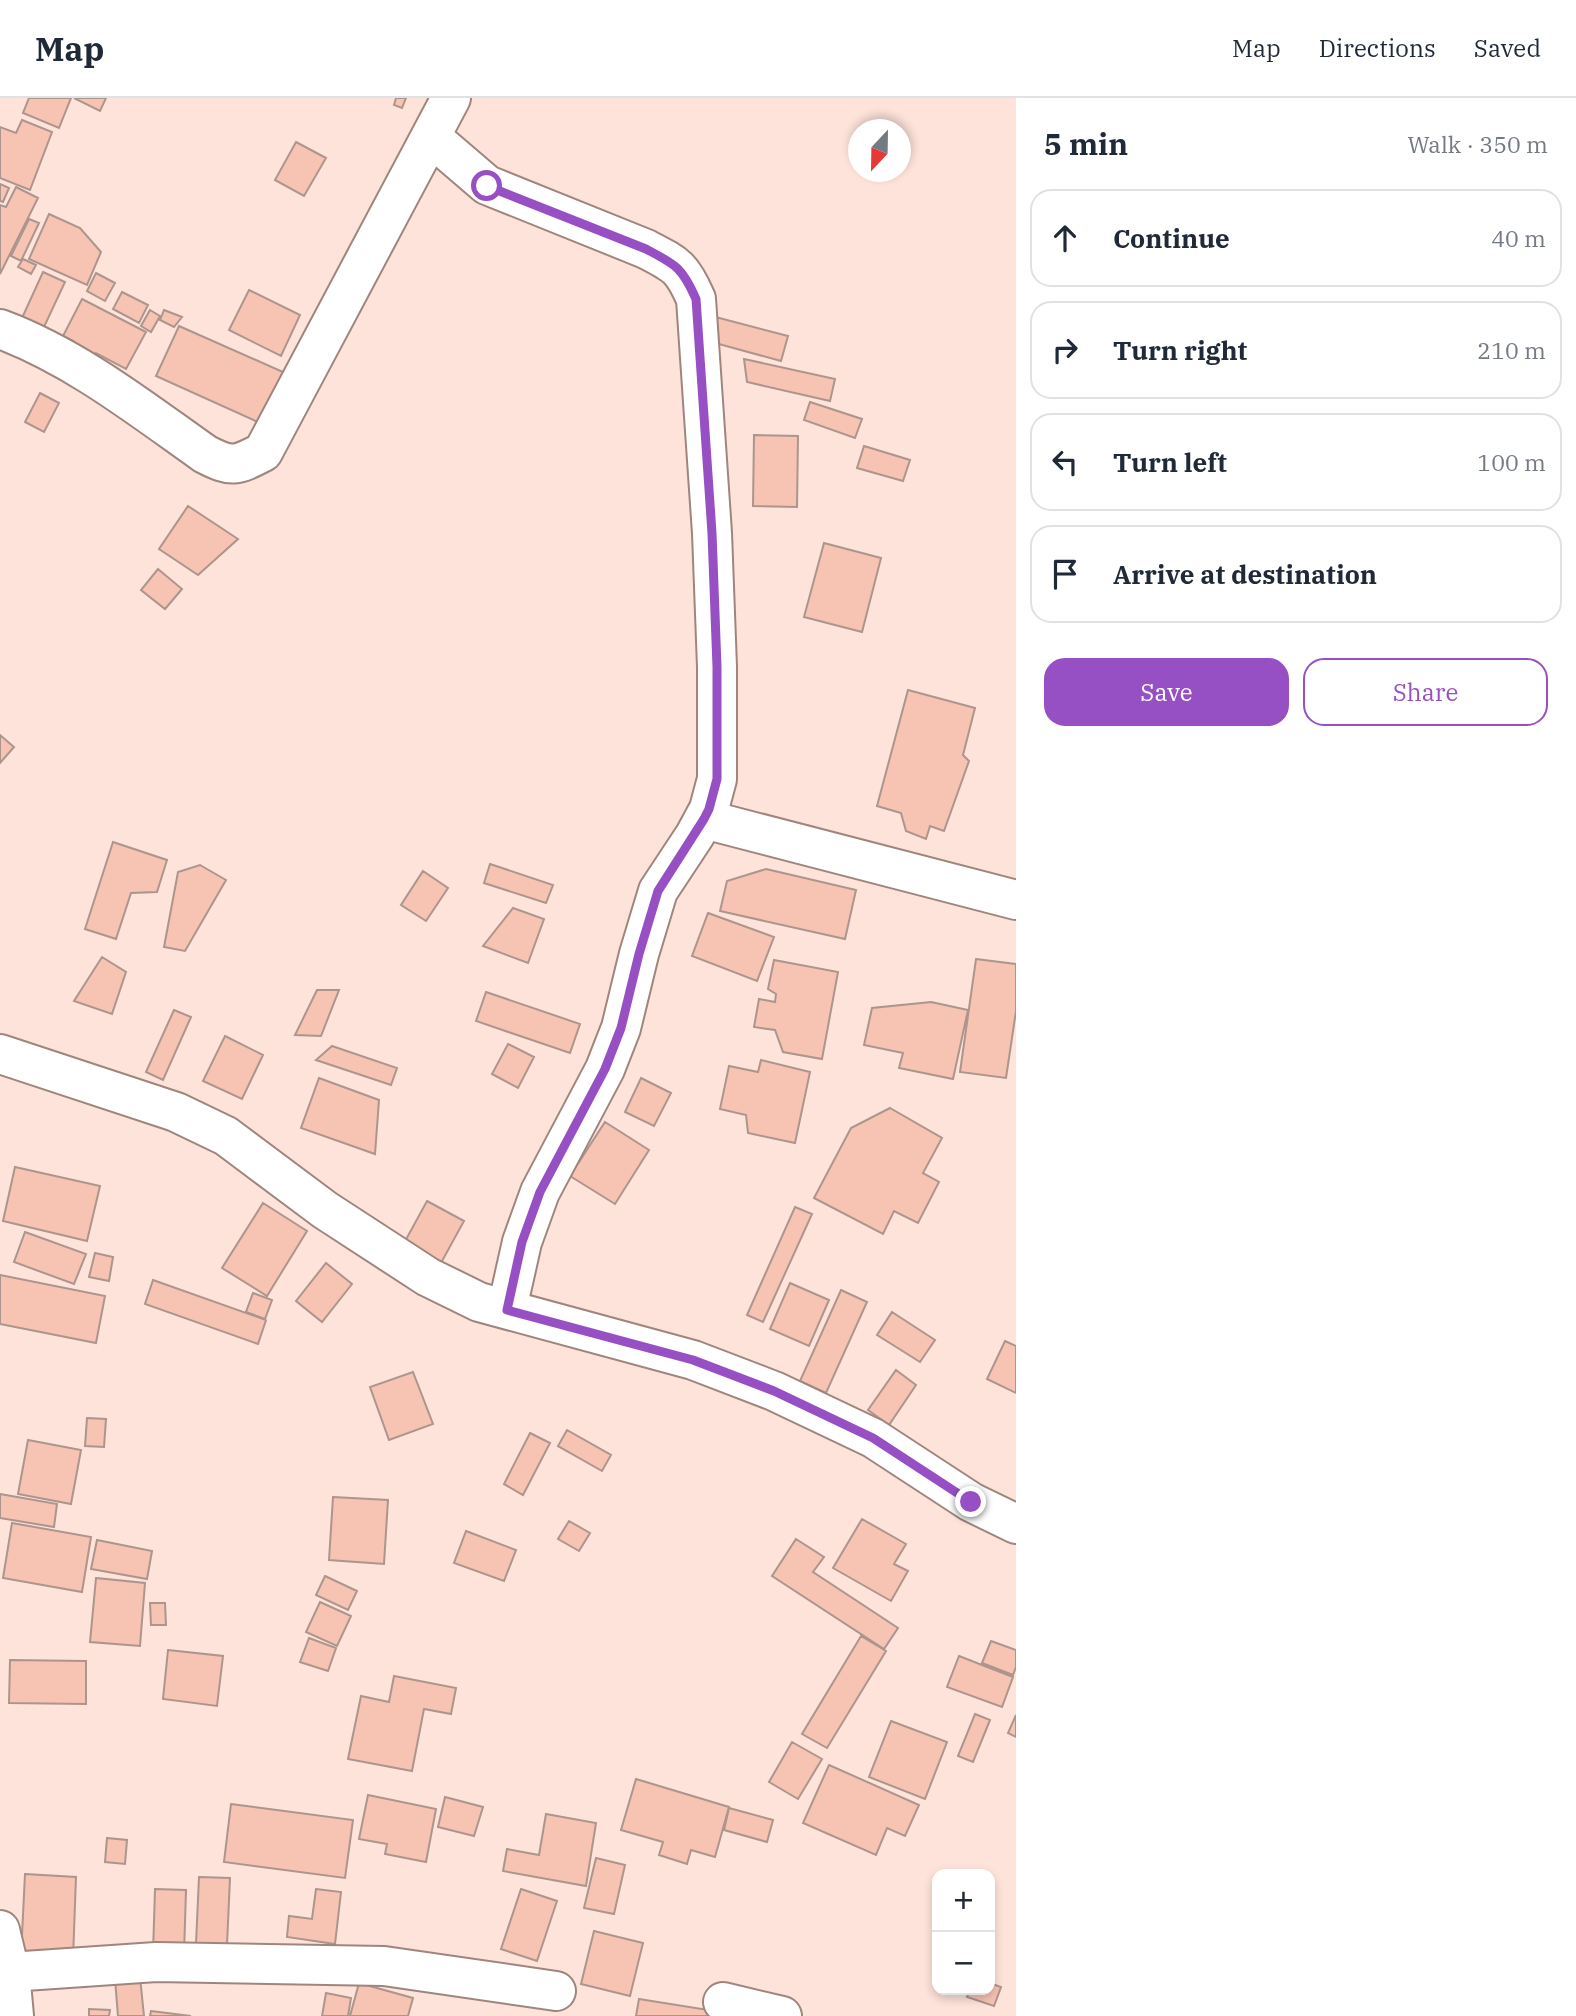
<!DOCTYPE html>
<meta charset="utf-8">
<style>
:root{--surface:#fff;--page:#f6f6f7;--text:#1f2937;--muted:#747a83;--line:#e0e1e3;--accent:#9650c3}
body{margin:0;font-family:"IBM Plex Serif",serif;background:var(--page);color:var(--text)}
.controls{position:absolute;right:21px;bottom:21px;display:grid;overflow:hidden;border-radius:14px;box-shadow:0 4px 10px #0003}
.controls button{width:63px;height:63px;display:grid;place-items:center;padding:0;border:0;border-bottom:2px solid var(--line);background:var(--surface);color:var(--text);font:35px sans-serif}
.compass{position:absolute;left:848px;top:21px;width:63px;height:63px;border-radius:50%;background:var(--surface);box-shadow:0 4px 10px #0003;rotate:202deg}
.stop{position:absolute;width:21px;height:21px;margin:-16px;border:5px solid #9650c3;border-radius:50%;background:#fff}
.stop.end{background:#9650c3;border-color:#fff;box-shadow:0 2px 7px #0008}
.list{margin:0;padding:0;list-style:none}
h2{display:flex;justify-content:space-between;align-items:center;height:91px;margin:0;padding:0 28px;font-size:30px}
h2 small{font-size:23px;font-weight:400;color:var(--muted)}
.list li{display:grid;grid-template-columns:46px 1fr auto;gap:21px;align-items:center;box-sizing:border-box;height:98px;margin:0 14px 14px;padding:0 14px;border:2px solid var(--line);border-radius:21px}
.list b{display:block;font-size:26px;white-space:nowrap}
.list em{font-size:23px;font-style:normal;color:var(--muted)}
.actions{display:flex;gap:14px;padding:21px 28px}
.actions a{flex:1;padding:16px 0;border:2px solid var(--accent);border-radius:21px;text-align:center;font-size:24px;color:var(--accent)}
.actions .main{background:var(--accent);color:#fff}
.icon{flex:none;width:38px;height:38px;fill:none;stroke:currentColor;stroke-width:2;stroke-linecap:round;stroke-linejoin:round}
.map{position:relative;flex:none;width:1016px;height:1918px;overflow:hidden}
header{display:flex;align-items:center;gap:42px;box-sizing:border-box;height:98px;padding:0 35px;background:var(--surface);border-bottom:2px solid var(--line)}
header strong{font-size:33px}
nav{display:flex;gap:38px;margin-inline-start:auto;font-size:24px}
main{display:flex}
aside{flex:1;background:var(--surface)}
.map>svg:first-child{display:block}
.building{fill:#f7c3b3;stroke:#ad958d;stroke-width:2}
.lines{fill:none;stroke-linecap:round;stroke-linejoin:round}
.minor-casing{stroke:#9e867e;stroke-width:42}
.minor{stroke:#fff;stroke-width:38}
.route{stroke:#9650c3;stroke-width:9}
</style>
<header>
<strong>Map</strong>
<nav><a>Map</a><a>Directions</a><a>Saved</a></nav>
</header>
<main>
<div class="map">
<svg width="1016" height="1918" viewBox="0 0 1016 1918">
<rect width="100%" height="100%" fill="#fde3da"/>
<path class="building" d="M29,0H71L59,30L23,15Z
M74,0H106L100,13Z
M396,0H406L402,10L394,7Z
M22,22L52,34L30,92L0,80V29L16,35Z
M296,44L326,60L304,98L275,82Z
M0,86L9,90L3,104L0,103Z
M16,89L38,100L0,176V107L6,109Z
M49,116L80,130L101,154L87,187L29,161Z
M29,121L39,125L21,163L11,158Z
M23,161L36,167L31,176L18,169Z
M43,174L65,184L44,229L22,220Z
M96,175L115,185L105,203L87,193Z
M249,192L300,217L281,258L229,232Z
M122,194L148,207L139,225L113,211Z
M82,201L146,234L126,271L96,255L91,264L69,252L73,243L63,238Z
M150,212L160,218L151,234L141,228Z
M164,212L182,219L174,229L160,222Z
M708,217L788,238L781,263L715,245Z
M179,228L283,274L260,325L156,278Z
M744,261L835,281L830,303L747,284Z
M40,295L59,305L44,334L25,324Z
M810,304L862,321L855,340L804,322Z
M754,337L798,338L797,409L753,408Z
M864,348L910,362L903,383L857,370Z
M188,408L238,441L198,477L159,451Z
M824,445L881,460L862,534L804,519Z
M158,471L182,491L165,511L141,492Z
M908,592L975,610L963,657L969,663L944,733L930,728L926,741L906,733L901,715L877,708Z
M0,637L14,649L0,665Z
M113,744L167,762L157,794L131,795L116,841L85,831Z
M490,766L553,787L546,805L484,785Z
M200,767L226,782L185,853L164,849L178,774Z
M766,771L856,792L845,841L720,813L727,783Z
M423,773L448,790L426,823L401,807Z
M513,810L544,821L528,865L483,848Z
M708,815L774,839L757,883L692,858Z
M102,859L126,874L112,916L74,903Z
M976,861L1016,866V913L1006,980L960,974Z
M774,862L838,874L822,961L783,954L775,932L754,929L759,901L775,904L776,896L768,891Z
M317,892H339L321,938L295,937Z
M486,894L580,926L570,955L476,923Z
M931,904L968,912L953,981L899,970L903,955L864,947L872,910Z
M174,912L191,919L163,982L146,974Z
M225,938L263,957L242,1001L203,983Z
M508,946L534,959L518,990L492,976Z
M332,948L397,970L391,987L316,962Z
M761,962L810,974L795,1045L748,1035L746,1017L720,1011L729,968L758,974Z
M319,980L379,1002L375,1056L301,1030Z
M641,980L671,995L654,1028L625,1014Z
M890,1010L942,1040L923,1075L939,1084L918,1125L894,1113L883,1136L814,1100L851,1030Z
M605,1024L649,1052L615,1106L570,1078Z
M15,1069L100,1088L87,1143L3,1123Z
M427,1103L464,1123L441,1165L404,1145Z
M263,1105L307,1133L267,1198L222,1170Z
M795,1109L812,1116L763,1224L747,1217Z
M25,1134L86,1156L74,1186L14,1164Z
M95,1155L113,1159L109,1183L89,1179Z
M326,1165L352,1186L322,1224L296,1203Z
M0,1177L105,1198L96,1245L0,1226Z
M153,1182L266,1222L258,1246L145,1206Z
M790,1185L829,1202L809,1248L770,1231Z
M841,1192L867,1204L826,1295L800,1283Z
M253,1195L272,1202L265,1221L246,1214Z
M892,1214L935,1242L920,1264L877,1237Z
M1005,1243L1016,1248V1295L987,1281Z
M896,1272L916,1287L889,1327L868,1312Z
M413,1274L433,1326L389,1342L370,1289Z
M87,1320L106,1321L104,1349L85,1348Z
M567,1332L611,1357L602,1373L558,1348Z
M530,1335L550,1345L523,1397L504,1386Z
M28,1342L81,1352L71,1406L18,1396Z
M0,1396L57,1406L54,1429L0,1420Z
M333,1399L388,1402L384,1466L329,1462Z
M862,1421L906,1446L894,1466L908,1473L891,1503L833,1470Z
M569,1423L590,1435L579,1453L558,1441Z
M12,1425L91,1439L82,1494L3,1480Z
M466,1433L516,1452L504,1483L454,1465Z
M796,1441L824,1459L813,1474L898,1530L884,1551L772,1478Z
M97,1442L152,1453L147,1481L91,1471Z
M325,1478L357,1493L348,1512L316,1497Z
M96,1480L145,1485L140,1548L90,1544Z
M320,1504L351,1518L337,1548L306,1534Z
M150,1505H165L166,1527H151Z
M861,1538L886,1553L827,1650L802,1636Z
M309,1540L336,1550L328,1573L300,1564Z
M991,1543L1016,1552V1569L1013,1577L982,1565Z
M168,1552L223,1558L217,1608L163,1601Z
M959,1558L1013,1579L1002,1609L947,1589Z
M10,1562L86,1563V1606L9,1605Z
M394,1578L456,1590L451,1616L424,1611L412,1673L348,1661L361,1598L389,1604Z
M975,1616L990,1622L973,1664L958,1658Z
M1016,1617V1639L1008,1635Z
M891,1623L947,1644L925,1701L869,1679Z
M792,1644L822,1661L798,1701L769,1684Z
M829,1667L919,1707L905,1738L887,1730L876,1757L803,1725Z
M636,1681L729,1709L715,1759L691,1752L687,1766L659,1757L663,1744L621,1732Z
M368,1697L436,1711L426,1764L385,1756L387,1746L359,1741Z
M445,1699L483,1709L474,1738L438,1729Z
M231,1706L353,1722L345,1780L224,1764Z
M729,1710L773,1722L767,1744L724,1732Z
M546,1716L596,1725L586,1788L503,1773L507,1751L539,1757Z
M107,1740L127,1742L125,1766L105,1764Z
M596,1760L625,1767L614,1816L584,1810Z
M25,1776L76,1779L73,1861L21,1858Z
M199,1779L230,1780L227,1847L196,1846Z
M155,1791L186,1792L184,1856L153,1855Z
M316,1791L341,1794L335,1846L287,1839L289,1818L312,1821Z
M521,1791L557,1803L537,1863L501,1851Z
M594,1833L643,1845L630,1898L581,1886Z
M140,1879L144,1918H118L115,1881Z
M359,1885L413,1900L408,1918H350Z
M990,1885L1001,1889L994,1908L967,1899L970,1892H990Z
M326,1895L351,1900L348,1918H322Z
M639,1901L721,1914V1918H636Z
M89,1911L110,1912L109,1918H89Z
M151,1913L191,1918H150Z"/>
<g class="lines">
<g class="minor-casing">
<path id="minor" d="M431,39L487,87L646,151C677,167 682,169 696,201L712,435L717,569V681L709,711L695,737L658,793L639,856L621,930L605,971L540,1094L522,1144L507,1211
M0,231C75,259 140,310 205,356C232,370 236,368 263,354L451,0
M704,721L1016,802
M0,956L176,1014L226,1038L325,1112L428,1179L479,1204L693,1262L774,1293L873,1340L971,1404L1016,1426
M0,1832L10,1874L14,1918
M10,1874L156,1864L384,1868L556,1893
M723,1904L782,1918"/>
</g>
<use href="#minor" class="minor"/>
</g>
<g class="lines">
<path class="route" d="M487,88L646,151C676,167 682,169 696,201L712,435L717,569V681L709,711L704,721L658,793L639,856L621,930L605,971L540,1094L522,1144L507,1212L693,1262L774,1293L873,1340L971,1404"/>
</g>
</svg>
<div class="controls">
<button>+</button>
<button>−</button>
</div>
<svg class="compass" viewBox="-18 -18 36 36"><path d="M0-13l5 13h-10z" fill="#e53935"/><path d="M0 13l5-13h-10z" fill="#747a83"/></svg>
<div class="stop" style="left:487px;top:88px"></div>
<div class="stop end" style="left:971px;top:1404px"></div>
</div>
<aside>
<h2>5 min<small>Walk · 350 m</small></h2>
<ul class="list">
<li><svg class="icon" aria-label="ahead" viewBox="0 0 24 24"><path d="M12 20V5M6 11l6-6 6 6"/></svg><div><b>Continue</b></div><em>40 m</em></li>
<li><svg class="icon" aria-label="right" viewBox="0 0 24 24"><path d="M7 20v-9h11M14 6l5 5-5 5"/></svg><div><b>Turn right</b></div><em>210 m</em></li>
<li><svg class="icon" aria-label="left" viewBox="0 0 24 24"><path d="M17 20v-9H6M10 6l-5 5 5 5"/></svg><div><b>Turn left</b></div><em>100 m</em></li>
<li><svg class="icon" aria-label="arrive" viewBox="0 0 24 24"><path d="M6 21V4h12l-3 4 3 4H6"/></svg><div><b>Arrive at destination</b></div></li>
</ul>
<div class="actions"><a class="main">Save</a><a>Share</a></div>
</aside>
</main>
